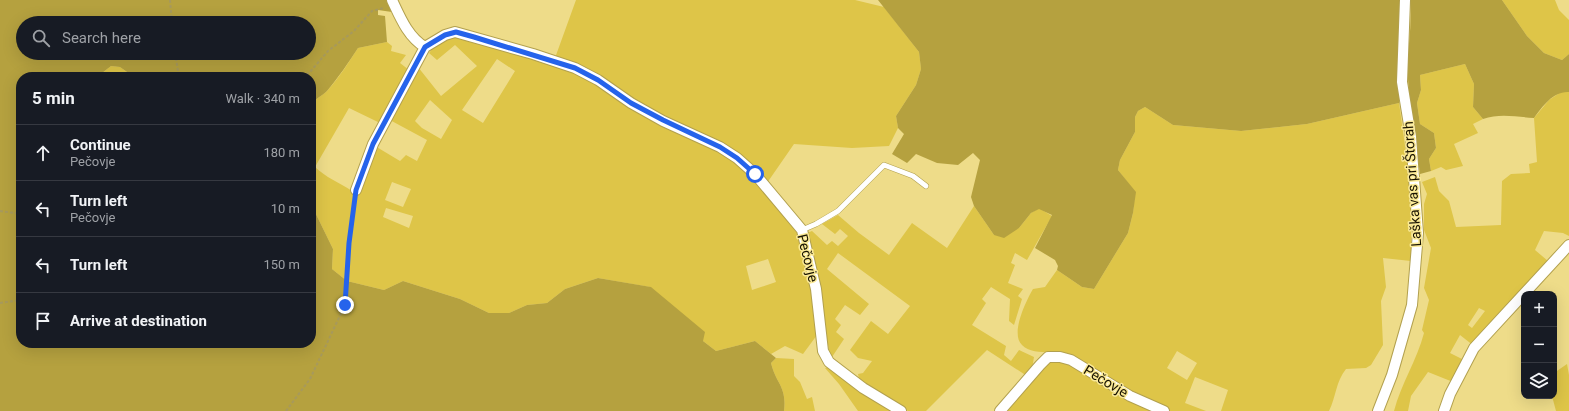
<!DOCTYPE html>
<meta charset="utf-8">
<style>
:root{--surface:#171b24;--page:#242831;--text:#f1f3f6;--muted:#9ea1a6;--line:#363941}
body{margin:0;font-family:Roboto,sans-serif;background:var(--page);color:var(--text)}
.controls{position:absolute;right:12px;bottom:12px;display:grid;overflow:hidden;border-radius:8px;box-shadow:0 4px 16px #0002}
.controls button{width:36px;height:36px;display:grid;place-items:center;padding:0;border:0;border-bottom:1px solid var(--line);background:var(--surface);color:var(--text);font:20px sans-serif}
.stop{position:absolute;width:12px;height:12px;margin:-9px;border:3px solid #2563eb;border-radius:50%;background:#fff}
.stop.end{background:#2563eb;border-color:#fff;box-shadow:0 1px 4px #0008}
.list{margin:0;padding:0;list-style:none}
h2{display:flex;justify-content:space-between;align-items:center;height:52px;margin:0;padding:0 16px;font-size:17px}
h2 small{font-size:13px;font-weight:400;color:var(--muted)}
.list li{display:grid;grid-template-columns:26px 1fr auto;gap:12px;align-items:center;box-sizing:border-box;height:56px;padding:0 16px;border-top:1px solid var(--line)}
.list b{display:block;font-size:15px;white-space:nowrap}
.list p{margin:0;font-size:13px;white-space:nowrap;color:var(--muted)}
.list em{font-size:13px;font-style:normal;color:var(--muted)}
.icon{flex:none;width:22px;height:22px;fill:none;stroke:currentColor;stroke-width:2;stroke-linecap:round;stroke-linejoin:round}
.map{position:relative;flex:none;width:1569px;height:411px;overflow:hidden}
.search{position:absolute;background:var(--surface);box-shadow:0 4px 16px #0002;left:16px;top:16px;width:300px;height:44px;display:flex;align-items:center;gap:10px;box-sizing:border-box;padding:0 14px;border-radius:22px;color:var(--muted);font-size:15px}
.panel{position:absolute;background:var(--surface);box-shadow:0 4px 16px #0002;left:16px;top:72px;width:300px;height:276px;border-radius:16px}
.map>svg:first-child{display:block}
.green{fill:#dec548;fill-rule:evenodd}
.forest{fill:#b5a13f;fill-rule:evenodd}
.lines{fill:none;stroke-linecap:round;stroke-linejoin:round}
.service-casing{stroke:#b2a04e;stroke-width:6}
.minor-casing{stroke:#b2a04e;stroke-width:12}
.path{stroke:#a7995c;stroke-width:2;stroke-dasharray:3 2;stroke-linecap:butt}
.service{stroke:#fff;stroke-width:5}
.minor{stroke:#fff;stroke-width:10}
.route{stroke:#2563eb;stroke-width:5}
.labels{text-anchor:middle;stroke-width:3;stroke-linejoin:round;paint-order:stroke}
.street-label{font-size:14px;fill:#181200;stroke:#fbea96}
</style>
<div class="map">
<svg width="1569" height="411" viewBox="0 0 1569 411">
<rect width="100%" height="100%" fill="#eedc89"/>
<path class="green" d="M576,0H855L884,7L919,52L921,69L916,85L896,116L898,128L889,146L852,148L794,144L767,183L676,124L555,58Z
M1502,0H1555L1559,10L1569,20V54L1562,60L1544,53L1527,36Z
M456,35L580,73L714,147L743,166L799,233L810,276L817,335L803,354L785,346L771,354L755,341L716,351L703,341L650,287L598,278L565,289L547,303L527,305L509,313H489L460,299L403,281L384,290L347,281L332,269L333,249L311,204V106C315,98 321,97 327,91C339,78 349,62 358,48L387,42L392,46L391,51L406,55L400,63L409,70L380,123L349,108L315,167C325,177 340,183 352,191V193L358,194L375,146L400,161L406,155L417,161L427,140L388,119L418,67L441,96L477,66L455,45L437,60L429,53L437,43ZM497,59L515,71L483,123L462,110ZM430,100L452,120L441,139L422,128L415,121ZM392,182L411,189L403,207L385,200ZM386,208L413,216L409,228L383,217ZM768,259L776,282L752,290L746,266Z
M1465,64L1474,84L1473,107L1483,119L1473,124L1478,133L1454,144L1463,166L1446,170L1441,167L1431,171L1429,159L1436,148L1434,133L1420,124L1417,103L1421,90L1420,75Z
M111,66L120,67L134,77H97Z
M1561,92H1569V236L1563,233L1544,231L1535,250L1548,261L1474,346L1460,335L1450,353L1464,360L1453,382L1428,372L1411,396L1408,411H1394C1401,384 1417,360 1424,333L1422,330L1429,300L1424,288L1431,248L1424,230V204L1427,194L1422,182L1435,177L1439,191L1449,201L1456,227L1501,225L1502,181L1511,174L1530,173L1529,164L1537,162L1534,118L1549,100ZM1479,308L1485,311L1472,328L1468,325Z
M1399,103L1411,188V261L1383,258L1386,287L1381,301L1383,345L1371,365L1366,368L1346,369C1336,381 1336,397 1329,411H1221L1228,390L1195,377L1185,403L1206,411H1170L1049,352C1041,352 1028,352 1022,345C1010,334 1026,301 1033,289L1045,287L1057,270L1082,287L1094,289L1128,233L1133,213L1135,192L1118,170L1120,160L1135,132V117L1138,111L1145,107L1173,125L1241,131L1307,124ZM1177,351L1197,363L1187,380L1167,368Z
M974,206L994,235L1019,228L1031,213L1039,208L1052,216L1027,260L1015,253L1011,263L1015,265L1008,283L1023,289L1018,296L1022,299L1014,325L1009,321L1010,299L991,287L982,299L986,303L972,325L1006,346L1004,355L1011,361L1019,350L1034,357L1032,369L1027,376L987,350L926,411H908L859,379L858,374L863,373L872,361L858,358L850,350L871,321L888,334L910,306L838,253L827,269L869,304L860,315L845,305L835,319L841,325L836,332L844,339L832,357L830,355L807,233L812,231L827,245L832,241L838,246L848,236L840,229L835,234L822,224L838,215L859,233L889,255L912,223L947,248Z
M776,358L794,359V376L800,382L807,399L812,397L815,411H784C787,386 776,384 771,363Z
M1058,361L1066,362L1157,411H1006L1047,363Z
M1567,364L1569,375V411H1556L1552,396H1554V373Z
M830,367L896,411H858L839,384L825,368Z"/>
<path class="forest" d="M0,0H388L392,12L378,10V15L385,16L387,42L358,48C349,62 338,78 327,91C321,97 315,98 311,106V77H134L120,67L111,66L97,77H21V343H311V204L333,249L332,269L347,281L384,290L403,281L460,299L489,313H509L527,305L547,303L565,289L598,278L651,287L705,332L703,341L716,351L755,341L776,358L771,363C776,384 787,386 784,411H0ZM23,23H309V53H23Z
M878,0H1402L1399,23V103L1307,124L1241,131L1173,125L1145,107L1138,111L1135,117V132L1120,160L1118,170L1136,192L1133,213L1128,233L1094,289L1082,287L1057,270L1058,266L1055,260L1035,248L1052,215L1039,209L1031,213L1019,228L1004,238L994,235L974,206L971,197L980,160L973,153L958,165L937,163L916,154L907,163L892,154L904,134L898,128L896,116L916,85L921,69L919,52Z
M1410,0H1502L1527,36L1544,53L1562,60L1569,54V92C1553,91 1543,106 1534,118C1517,117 1500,113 1483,119L1473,107L1474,84L1465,64L1420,75L1421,90L1417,103L1420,124L1434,133L1436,148L1429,159L1431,171L1420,174C1416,142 1410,111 1408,79C1406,53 1413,26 1410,0Z"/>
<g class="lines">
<g class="service-casing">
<path id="service" d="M802,230L816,224L838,211L884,165L913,176L926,186"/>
</g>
<g class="minor-casing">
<path id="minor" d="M392,0C400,17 408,37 425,47L445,35L455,32L533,54L575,68L598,80L631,103L663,121L720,147L737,158L755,174L802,230L816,289L823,351L829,362L863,388L901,411
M356,190L373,144L425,47
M1000,411L1040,365L1048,357H1060L1071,360L1130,396L1164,411
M1378,411L1392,375L1412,305L1418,233L1411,137L1402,82L1405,0
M1444,411L1450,394L1474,348L1569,245"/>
</g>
<path class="path" d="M170,0L172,23
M175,53L179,77
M302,77L310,72L328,51L354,31L372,11L384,8
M0,211L21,214
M0,303L21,300
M286,411L310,379L345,305L349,243L355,201"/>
<use href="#service" class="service"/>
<use href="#minor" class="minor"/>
</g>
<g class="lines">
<path class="route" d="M345,305L349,243L356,190L373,144L425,47L445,35L456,32L474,37L575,68L598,80L631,103L663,120L720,147L737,158L755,174"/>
</g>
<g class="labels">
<g class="street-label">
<text transform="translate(1412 184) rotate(-94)" y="5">Laška vas pri Štorah</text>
<text transform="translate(808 258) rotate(76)" y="5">Pečovje</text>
<text transform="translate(1106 381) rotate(31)" y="5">Pečovje</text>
</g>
</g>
</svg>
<div class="controls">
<button>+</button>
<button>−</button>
<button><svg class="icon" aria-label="layers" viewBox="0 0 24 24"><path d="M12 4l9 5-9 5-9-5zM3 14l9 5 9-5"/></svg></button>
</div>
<div class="stop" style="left:755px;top:174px"></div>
<div class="stop end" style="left:345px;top:305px"></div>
<div class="search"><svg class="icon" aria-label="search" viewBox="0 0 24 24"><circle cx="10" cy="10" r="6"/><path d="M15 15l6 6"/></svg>Search here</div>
<section class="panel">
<h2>5 min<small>Walk · 340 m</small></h2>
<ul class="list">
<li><svg class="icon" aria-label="ahead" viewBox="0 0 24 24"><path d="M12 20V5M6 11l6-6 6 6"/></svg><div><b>Continue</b><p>Pečovje</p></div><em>180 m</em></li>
<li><svg class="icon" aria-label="left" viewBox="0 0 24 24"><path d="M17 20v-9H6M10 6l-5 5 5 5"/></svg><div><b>Turn left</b><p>Pečovje</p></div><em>10 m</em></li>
<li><svg class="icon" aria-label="left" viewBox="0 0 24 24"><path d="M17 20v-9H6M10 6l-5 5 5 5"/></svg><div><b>Turn left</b></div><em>150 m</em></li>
<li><svg class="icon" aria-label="arrive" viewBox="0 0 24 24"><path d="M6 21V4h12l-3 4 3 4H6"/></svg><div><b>Arrive at destination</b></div></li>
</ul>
</section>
</div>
